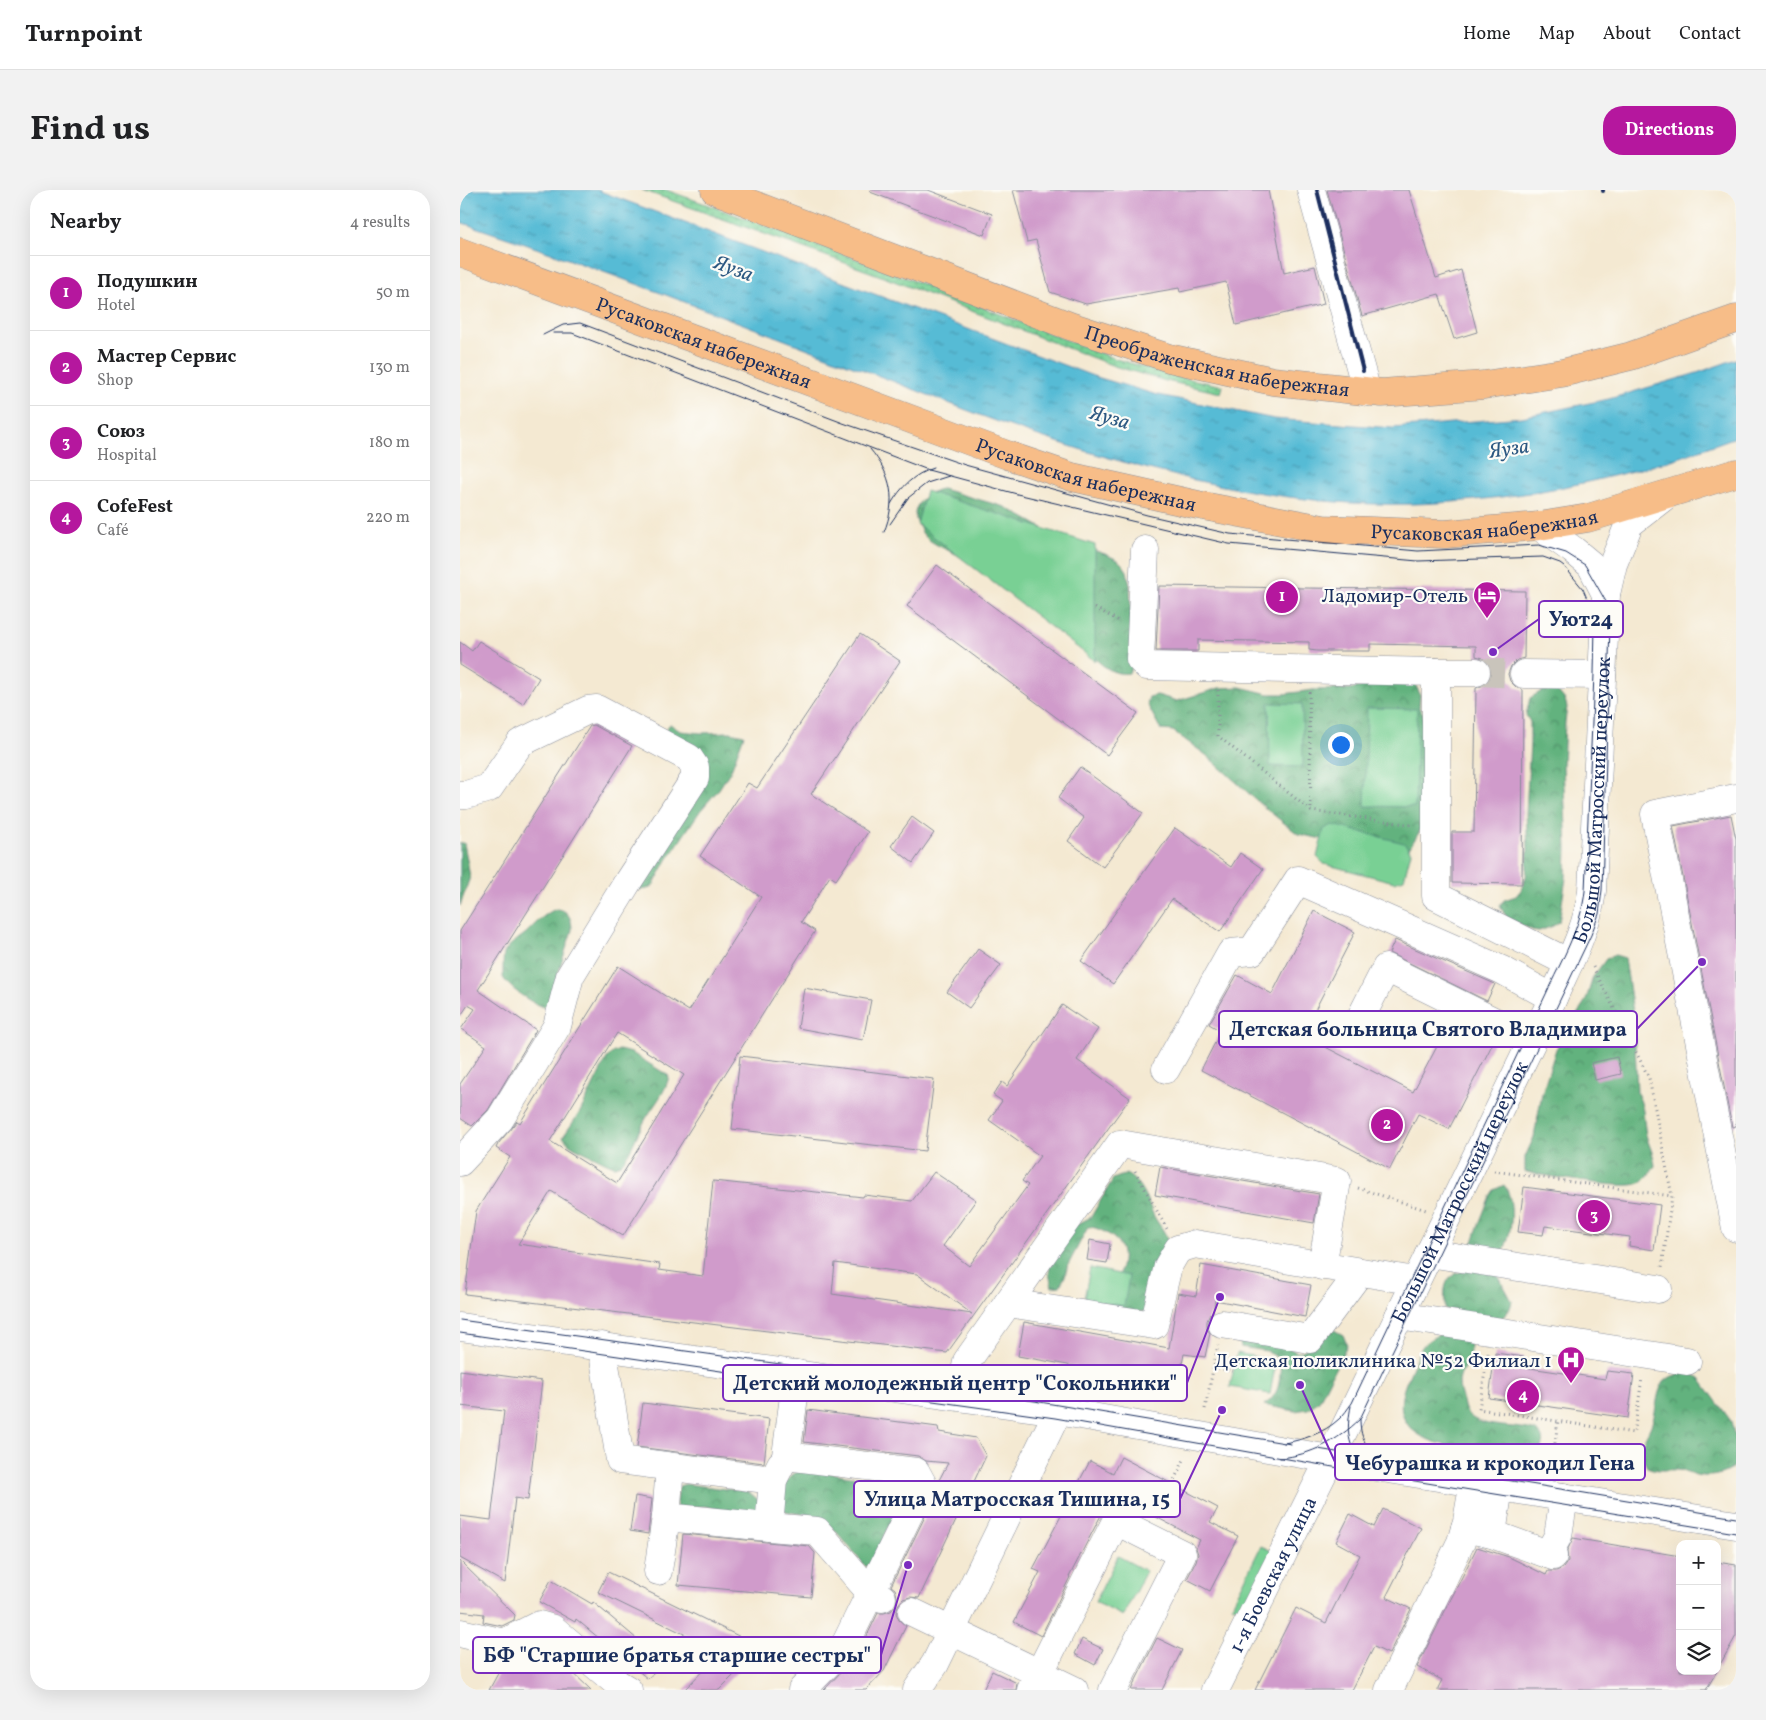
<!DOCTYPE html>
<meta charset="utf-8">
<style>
:root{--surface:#fff;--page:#f2f2f2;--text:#202124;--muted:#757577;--line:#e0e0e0;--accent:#b5179e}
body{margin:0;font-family:Vollkorn,serif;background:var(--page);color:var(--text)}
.controls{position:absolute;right:15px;bottom:15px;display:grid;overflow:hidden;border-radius:10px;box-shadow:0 5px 20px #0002}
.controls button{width:45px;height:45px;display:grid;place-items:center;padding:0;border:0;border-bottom:1px solid var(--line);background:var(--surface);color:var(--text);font:25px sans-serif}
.you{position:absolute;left:880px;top:554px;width:18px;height:18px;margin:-12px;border:4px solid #fff;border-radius:50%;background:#1a73e8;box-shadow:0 0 0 8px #1a73e833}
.badge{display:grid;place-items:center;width:32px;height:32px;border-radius:50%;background:var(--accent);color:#fff;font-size:16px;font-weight:700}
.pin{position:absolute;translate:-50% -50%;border:2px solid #fff;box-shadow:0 1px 5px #0006}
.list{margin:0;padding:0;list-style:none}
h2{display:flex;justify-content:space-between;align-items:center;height:65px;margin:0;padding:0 20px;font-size:21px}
h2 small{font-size:16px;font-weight:400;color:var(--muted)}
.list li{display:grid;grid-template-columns:32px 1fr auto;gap:15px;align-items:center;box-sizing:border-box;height:75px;padding:0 20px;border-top:1px solid var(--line)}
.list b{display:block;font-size:19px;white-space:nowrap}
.list p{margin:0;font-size:16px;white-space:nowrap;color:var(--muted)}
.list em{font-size:16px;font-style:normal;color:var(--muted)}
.icon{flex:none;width:28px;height:28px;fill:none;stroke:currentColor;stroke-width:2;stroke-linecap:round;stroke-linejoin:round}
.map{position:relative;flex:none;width:1276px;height:1500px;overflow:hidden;border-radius:20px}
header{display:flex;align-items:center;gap:30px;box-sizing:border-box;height:70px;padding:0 25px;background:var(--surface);border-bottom:1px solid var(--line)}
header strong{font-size:24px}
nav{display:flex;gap:28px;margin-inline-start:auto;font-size:18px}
.intro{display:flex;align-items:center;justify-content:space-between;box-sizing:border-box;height:120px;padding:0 30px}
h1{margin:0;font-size:35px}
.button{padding:12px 22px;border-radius:20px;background:var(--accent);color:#fff;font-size:18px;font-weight:700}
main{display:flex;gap:30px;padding:0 30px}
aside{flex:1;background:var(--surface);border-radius:20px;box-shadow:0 5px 20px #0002}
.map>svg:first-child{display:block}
.grass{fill:url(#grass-dots);stroke:#4a8079}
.forest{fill:url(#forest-crowns);stroke:#3e706e}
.park{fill:#79d094;stroke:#4a8079}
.water{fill:url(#water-ripples);stroke:#39759a}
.building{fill:#d09bcb;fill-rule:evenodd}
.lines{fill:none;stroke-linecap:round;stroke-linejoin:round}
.minor-tunnel{stroke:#c9c4bb;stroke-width:28;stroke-dasharray:28 14;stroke-linecap:butt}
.minor-casing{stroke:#888c98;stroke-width:29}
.major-casing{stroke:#888c98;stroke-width:29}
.path{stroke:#888c98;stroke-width:3;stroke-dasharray:1 4;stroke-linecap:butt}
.minor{stroke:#fff;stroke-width:28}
.major{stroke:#f7bd88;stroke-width:28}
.tram{stroke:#1b2f5e;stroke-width:1}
.rail{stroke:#1b2f5e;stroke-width:4}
.labels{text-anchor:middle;stroke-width:4.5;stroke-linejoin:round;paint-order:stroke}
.street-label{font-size:20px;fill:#1b2f5e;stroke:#fdfcf7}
.poi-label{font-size:20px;fill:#1b2f5e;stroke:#fdfcf7;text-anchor:end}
.water-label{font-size:21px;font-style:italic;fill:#2d5982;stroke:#fdfcf7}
.leader{fill:none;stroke:#7b2cbf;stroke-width:2}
.callout-dot{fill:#7b2cbf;stroke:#fdfcf7;stroke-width:2}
.callout{fill:#fdfcf7;stroke:#7b2cbf;stroke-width:2}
.callout-label{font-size:21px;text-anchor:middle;font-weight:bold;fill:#1b2f5e}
</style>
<header>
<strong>Turnpoint</strong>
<nav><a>Home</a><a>Map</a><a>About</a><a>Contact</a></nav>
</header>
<div class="intro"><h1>Find us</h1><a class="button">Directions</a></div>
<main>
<aside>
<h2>Nearby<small>4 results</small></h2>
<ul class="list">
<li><span class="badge">1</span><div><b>Подушкин</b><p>Hotel</p></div><em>50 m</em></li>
<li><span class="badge">2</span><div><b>Мастер Сервис</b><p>Shop</p></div><em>130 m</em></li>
<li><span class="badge">3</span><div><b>Союз</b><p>Hospital</p></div><em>180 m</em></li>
<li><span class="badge">4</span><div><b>CofeFest</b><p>Café</p></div><em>220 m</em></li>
</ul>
</aside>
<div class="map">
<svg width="1276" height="1500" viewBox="0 0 1276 1500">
<defs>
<pattern id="grass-dots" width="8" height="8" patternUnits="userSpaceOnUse" patternTransform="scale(1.25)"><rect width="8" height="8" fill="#79d094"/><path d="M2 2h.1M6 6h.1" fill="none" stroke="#62a97c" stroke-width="1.8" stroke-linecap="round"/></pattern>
<pattern id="forest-crowns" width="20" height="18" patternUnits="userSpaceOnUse" patternTransform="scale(1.25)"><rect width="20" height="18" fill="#62b27e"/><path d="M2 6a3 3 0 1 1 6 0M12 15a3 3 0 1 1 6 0" fill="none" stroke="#50916a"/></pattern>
<pattern id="water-ripples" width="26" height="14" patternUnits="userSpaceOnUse" patternTransform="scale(1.25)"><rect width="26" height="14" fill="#57bbd5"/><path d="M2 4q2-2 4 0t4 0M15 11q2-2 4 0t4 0" fill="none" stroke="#4798b0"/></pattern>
</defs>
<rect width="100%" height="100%" fill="#fdfcf7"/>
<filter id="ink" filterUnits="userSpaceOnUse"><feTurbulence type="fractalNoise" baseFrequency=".02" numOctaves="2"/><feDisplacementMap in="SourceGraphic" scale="10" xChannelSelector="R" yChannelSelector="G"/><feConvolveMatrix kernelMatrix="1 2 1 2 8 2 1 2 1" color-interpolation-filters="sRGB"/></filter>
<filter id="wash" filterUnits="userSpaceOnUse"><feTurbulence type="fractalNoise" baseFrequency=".0096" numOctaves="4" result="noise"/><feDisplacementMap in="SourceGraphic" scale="20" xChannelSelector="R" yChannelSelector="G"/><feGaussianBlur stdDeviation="1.12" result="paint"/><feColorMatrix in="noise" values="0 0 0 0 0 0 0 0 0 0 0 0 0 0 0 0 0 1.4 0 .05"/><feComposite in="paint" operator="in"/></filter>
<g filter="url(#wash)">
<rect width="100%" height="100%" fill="#f4e9d2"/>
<path class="grass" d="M182,0H206L243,13L416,76L656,169L707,184L763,196L761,203L706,191L654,176L413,83Z"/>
<path class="forest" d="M482,299L545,317L606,351L645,364L658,370L663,375L667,381L670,395L673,476L669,483C653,486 642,475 631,465C588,432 546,398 502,368C491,360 471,355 463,344C460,339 456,331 455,326C454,313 470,300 482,299Z
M954,492L960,504L959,518L963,523V636L947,662L867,650L838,644L805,618L746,565L713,541L701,540L687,514L689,507L697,505L717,511L759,498L780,497L809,504H824L853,500L889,499L919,494Z
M1089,499H1096L1105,510L1107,517L1105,532L1103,576L1107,658L1106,688L1099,732L1093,736L1079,741L1072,740L1047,728L1040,716L1044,710L1056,706L1061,700L1066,687L1068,659L1066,624L1070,553V532L1066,525L1070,508L1082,501Z
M210,534L220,541L241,543L270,542L284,545L271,580L259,599L240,621L207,670L193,696L187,699L180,700L177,694L247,572C241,554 225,551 208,546L206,539Z
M0,653H4L10,687L0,716Z
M96,719C108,719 112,729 112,740L88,815L83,817C73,814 47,797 43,787C43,785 43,766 44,764C47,755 59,749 66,743C75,734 84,724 96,719Z
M1155,765L1165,768L1174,829L1177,903C1185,918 1183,929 1186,945C1189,956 1194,964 1195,976C1191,981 1186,990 1180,993C1165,1001 1086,985 1065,982V967L1074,947L1082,903L1096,859L1126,810L1133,787L1146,769Z
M159,860L172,863L209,886C206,903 192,917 184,932C176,946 171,962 161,974L154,976L147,973L114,957L108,953L103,947L120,922L147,868L152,863Z
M666,984C682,992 687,1011 694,1026C699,1036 707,1042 708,1054L689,1122L656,1121L645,1111C656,1091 675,1062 650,1045C642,1041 637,1037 628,1037L607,1077L606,1084L600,1096L592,1097L589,1083L590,1076L612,1037L631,1027L653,989Z
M1044,995C1056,1010 1052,1047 1042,1063L1015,1061L1012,1055L1019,1034L1030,1006L1034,1000Z
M1035,1080L1052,1111C1050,1122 1045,1127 1035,1131L985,1119C985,1112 984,1105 985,1099C988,1076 1018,1080 1035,1080Z
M874,1140L883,1145L887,1155L859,1211L848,1219L835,1221L804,1215C822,1203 819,1189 821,1170L807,1161L780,1157L779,1149L811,1148L838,1163L848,1158Z
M986,1142L1007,1145C1016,1169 1002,1173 999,1192C999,1199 1001,1205 1003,1211C1004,1216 1005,1222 1009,1225C1022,1240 1068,1234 1079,1243C1083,1247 1083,1251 1082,1257L1075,1261L1069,1262C1023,1260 911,1265 949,1186C960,1161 958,1152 986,1142Z
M1228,1183L1235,1185L1241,1190L1271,1231L1276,1253V1275C1266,1285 1250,1288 1236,1285C1230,1283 1224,1280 1217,1280C1206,1279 1198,1282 1187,1277C1175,1255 1187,1249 1193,1230C1200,1206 1194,1185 1228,1183Z
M344,1279L444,1294L446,1301L411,1372L406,1377C394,1364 374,1335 359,1328C348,1322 335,1326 321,1319C325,1296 321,1288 344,1279Z
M226,1294L283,1301L290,1303L301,1312V1319L295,1321H266L245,1316L216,1319L219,1296Z"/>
<path class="park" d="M466,301L635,355V471L457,334Z
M809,513L842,514L843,577L810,576Z
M907,518L957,519L955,617L905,616Z
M873,635L944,653L951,662L944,689L934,692L864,674L857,667L864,639Z
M630,1078L669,1086L664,1116L624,1109Z
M777,1163L816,1171L810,1204L770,1197Z
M801,1356L812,1361L783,1420L772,1415Z
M658,1366L686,1381L663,1426L635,1412Z"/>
<path class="water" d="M0,0H137L633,186L694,204L814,229L933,238L1062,227L1149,209L1237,183L1276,169V247C1249,256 1222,268 1194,275C1098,303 990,319 890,313C780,306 669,277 564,241C514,224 464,203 414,184C277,132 140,78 0,32Z"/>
<g id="blocks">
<path class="building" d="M411,0H468L532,24L524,45L410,2Z
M553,0H808L824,83L855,76L864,114L776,135L766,92L720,102L719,98L626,114L590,102L576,50L567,52Z
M867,0H949L976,88L1001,80L1017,142L994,149L979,104L902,126Z
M477,375L678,523L647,565L447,416Z
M699,396L1065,401L1064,468L1057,470L1051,476L1048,484L1050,491L1056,497L1063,500L1062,694L992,693V642H1014L1016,498L1024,495L1030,489L1032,482L1029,474L1023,468L1016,466V456L910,454V461H857L849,460V452L738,450V461H696Z
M400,444L440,471L351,604L408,642L376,690L370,686L341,732L355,741L163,1046L91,1001L58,1054L200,1074L199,1080L243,1086L253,991L403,1007L404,1005L452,1011L474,982L516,1010L483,1056L509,1076L568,995L562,991L580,966L529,930L542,911L533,905L542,892L547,896L602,815L638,839L617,870L670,908L487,1163L5,1104L16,1021L50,967L36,958L38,954L57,931L60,933L158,776L229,821L301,707L240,666L288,593L297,598ZM157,843L224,885L157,993L90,951ZM375,1073L457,1084L512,1124L372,1104Z
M19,451L79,488L63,514L0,475V452L12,461Z
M134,535L172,556L18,800L76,840L28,920L12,936L0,928V894L26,856L1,839L15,819L8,815L0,827V741L130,536Z
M620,577L683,623L643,677L608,651L624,628L598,608Z
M1271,625L1276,649V936L1272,937L1213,636Z
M452,627L474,643L453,673L431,656Z
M715,638L771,677L780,663L803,679L760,742L712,709L653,794L621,771Z
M854,721L895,742L842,845L953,902L992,828L1035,849L989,939L958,924L930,979L741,880L761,841L749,834L777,785L812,804Z
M935,750L1035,794L1027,811L929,763Z
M518,759L541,775L509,818L487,802Z
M344,798L411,810L403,850L338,838Z
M280,866L474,889L465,961L272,939Z
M1157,867L1161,884L1135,890L1131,873Z
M700,977L859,1004L854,1033L695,1005Z
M1064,997L1200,1015L1194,1060L1169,1056L1170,1047L1085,1036L1083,1045L1058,1042Z
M630,1050L650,1054L647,1073L627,1070Z
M741,1075L851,1095L845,1127L755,1110L753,1122L750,1124L747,1131V1139L750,1143L745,1167L724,1164L718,1195L558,1166L564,1132L709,1158L718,1103L736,1106Z
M1035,1163L1064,1167L1063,1177L1145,1189L1147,1181L1174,1184L1168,1228L1029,1208Z
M0,1180L82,1191L68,1310L55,1308L45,1393L0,1368V1326L31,1330L44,1221L0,1216Z
M183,1213L309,1229L304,1273L177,1257Z
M348,1220L478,1237L479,1242L516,1248L526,1266L459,1408L450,1407L443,1409L438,1415L436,1423L439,1430L446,1436L424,1481L406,1500H364L398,1464L418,1423H424L431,1421L436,1415L437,1406L435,1399L431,1396L477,1302L478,1292L488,1273L466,1271L458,1266L344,1252Z
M661,1267L758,1318L750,1332L778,1346L750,1401L727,1389L736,1371L738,1364L736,1358L740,1350L652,1304L609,1387H610L581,1446L554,1432L580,1382L573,1379L630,1271L653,1283Z
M175,1306L192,1309L188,1344L170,1341Z
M923,1319L961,1338L926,1407L951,1419L929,1464L914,1457L892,1500H795L836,1418L866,1433L900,1365L876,1352L890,1324L914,1337Z
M223,1344L349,1356L355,1363L351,1407L218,1395Z
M1113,1348L1220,1366V1481H1257L1246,1500H977L982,1490L957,1477L1017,1357L1049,1367L1086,1385L1088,1381H1096L1103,1378L1108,1371L1107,1361Z
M0,1371L55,1425L54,1430L42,1436L23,1432L24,1424L0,1421Z
M1257,1372L1276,1375V1446L1257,1480Z
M148,1382L307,1460L298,1480L285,1474L259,1500H224L261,1462L138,1402Z
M91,1390L132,1414L133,1412L203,1471L188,1489L116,1429L115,1432L79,1412Z
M697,1448L722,1460L702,1500H671Z
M622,1449L643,1459L635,1475L615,1464Z
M81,1452L131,1500H29L41,1478L54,1465Z
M532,1481L557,1493L556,1500H523Z"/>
</g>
</g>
<g filter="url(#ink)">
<use href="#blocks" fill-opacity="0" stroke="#888c98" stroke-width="1"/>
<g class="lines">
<path class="minor-tunnel" d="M1016,482L1064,484"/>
<g class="minor-casing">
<g id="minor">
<path d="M851,0L907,202"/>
<path d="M1079,336L1113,360L1131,375L1146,404"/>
<path d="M685,360L680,469L687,476L976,482V706L1109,773"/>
<path d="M976,482H1016"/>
<path d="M1064,484L1142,485"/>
<path d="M0,605H6L29,598L60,553L128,520L137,519L229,568L235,577V588L167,693L110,786L97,836L40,929L0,972"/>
<path d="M1276,608L1195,624L1276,1038"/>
<path d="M894,841L926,778L1072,850"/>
<path d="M706,879L771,763L792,761L838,690L1042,780L1093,808"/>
<path d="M969,1063L1198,1099"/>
<path d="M548,1113L694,1135L708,1076L718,1059L735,1054L955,1091"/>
<path d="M939,1126L1227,1171"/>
<path d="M762,1134L850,1149L900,1082"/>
<path d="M0,1137L598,1221L904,1275L1276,1335"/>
<path d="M142,1156L160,1270L313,1290"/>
<path d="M337,1184L326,1266L456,1282L463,1295L384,1457L342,1500"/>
<path d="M501,1206L507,1171L660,954L877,991L862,1076"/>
<path d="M210,1277L206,1327L309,1337L313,1290L321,1274"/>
<path d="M309,1337L357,1341L411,1403L422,1408"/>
<path d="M1005,1338L1032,1344L1093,1366"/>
<path d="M1032,1344L1039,1297"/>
<path d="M1088,1364L1098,1346L1104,1307"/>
<path d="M198,1381L206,1327"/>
<path d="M452,1422L614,1500"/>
<path d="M0,1443L44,1453L79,1435L93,1439L158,1494L168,1500"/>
<path d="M457,1500L475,1474L598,1221"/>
<path d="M571,1500L656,1331L722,1364L653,1500"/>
<path id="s1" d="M755,1500L870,1269L1093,808C1109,772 1127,740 1132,701L1146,404L1153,374L1169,334L1205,306"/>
<path d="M929,1500L1001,1352L1007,1331L1014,1292"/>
</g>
</g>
<g class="major-casing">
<g id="major">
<path id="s2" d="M255,0L610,136L709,168L813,191L922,203L1024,195L1102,183L1171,166L1276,129"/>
<path id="s3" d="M0,62L550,266L612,287L738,315L863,339L985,344L1079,336L1128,328L1276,283"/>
</g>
</g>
<path class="path" d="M635,418L659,431
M758,500V546L851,621L953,635
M849,502L851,621
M1133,777L1189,888L1212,1006L1202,1077
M675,981L707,1039
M1034,981L1212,1006
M898,998L966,1020
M1028,1163L1019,1219L1174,1243L1182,1188
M753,1177L773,1181
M745,1219L758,1155
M1091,1283L1098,1231
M712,1294L724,1270"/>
<use href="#minor" class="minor"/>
<use href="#major" class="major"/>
<path class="tram" d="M93,143H112L468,280L557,304L769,354L958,371L1083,367L1100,373L1104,376L1123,399L1130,416L1135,435L1134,484L1125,701C1121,738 1101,771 1086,804L892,1213C888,1218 884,1225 879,1229C864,1243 843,1250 824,1253
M83,145L103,135L120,133L383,233L505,275L687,325L770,344L958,361L1079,355L1106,363L1125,375L1149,417L1150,435L1142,700L1139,724L1131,745L900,1229C877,1251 852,1265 820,1268
M410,259C432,285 437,310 424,342
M431,314C441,297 454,284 473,278
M430,334L448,308L467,293L489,286
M0,1130L502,1199L831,1254
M0,1143L336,1192L595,1228L930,1287L1276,1343
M891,1216C887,1236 886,1253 900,1270
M900,1229C900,1246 905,1259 921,1268
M858,1259L1276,1328"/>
<path class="rail" d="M857,0L903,181
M1143,1V0"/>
</g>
</g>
<defs>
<g id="hotel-pin" transform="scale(1.4375)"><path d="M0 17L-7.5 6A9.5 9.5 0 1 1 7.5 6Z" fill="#b5179e" stroke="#fdfcf7"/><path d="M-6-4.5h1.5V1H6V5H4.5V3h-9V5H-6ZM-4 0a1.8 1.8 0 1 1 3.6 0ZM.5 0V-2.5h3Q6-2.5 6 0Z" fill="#fff"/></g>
<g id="hospital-pin" transform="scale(1.4375)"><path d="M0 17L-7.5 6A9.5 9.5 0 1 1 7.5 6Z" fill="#b5179e" stroke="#fdfcf7"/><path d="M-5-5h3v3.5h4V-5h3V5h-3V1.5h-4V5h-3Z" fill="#fff"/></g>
</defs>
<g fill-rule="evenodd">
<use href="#hotel-pin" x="1027" y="405"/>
<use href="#hospital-pin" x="1111" y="1170"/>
</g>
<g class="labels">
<g class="street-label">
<text dy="7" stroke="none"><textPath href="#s3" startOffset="260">Русаковская набережная</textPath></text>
<text dy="7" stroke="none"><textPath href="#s2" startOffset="532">Преображенская набережная</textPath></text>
<text dy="7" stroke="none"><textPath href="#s3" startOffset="665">Русаковская набережная</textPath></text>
<text dy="7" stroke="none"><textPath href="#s3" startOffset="1070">Русаковская набережная</textPath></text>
<text dy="7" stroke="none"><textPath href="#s1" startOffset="975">Большой Матросский переулок</textPath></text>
<text dy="7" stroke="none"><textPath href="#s1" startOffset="555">Большой Матросский переулок</textPath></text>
<text dy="7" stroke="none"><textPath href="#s1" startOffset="129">1-я Боевская улица</textPath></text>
</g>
<g class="poi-label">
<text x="1008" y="412">Ладомир-Отель</text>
<text x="1092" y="1177">Детская поликлиника №52 Филиал 1</text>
</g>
<g class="water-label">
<text transform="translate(274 78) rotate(21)" y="7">Яуза</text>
<text transform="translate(650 227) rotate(16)" y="7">Яуза</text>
<text transform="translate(1049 258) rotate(-8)" y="7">Яуза</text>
</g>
</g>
<path class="leader" d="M1033 462L1079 429M1242 772L1177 839M760 1107L727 1193M840 1195L875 1272M762 1220L720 1309M448 1375L421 1465"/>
<g class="callout-dot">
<circle cx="1033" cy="462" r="5"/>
<circle cx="1242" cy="772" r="5"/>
<circle cx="760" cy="1107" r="5"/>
<circle cx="840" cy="1195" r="5"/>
<circle cx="762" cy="1220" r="5"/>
<circle cx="448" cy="1375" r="5"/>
</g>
<g class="callout">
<rect x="1079" y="411" width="84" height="36" rx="5"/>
<rect x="759" y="821" width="418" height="36" rx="5"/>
<rect x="263" y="1175" width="464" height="36" rx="5"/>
<rect x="875" y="1254" width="310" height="36" rx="5"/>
<rect x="394" y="1291" width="326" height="36" rx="5"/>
<rect x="13" y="1447" width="408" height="36" rx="5"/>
</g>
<g class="callout-label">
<text x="1121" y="436">Уют24</text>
<text x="968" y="846">Детская больница Святого Владимира</text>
<text x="495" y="1200">Детский молодежный центр "Сокольники"</text>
<text x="1030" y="1280">Чебурашка и крокодил Гена</text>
<text x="557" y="1316">Улица Матросская Тишина, 15</text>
<text x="217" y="1472">БФ "Старшие братья старшие сестры"</text>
</g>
</svg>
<div class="controls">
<button>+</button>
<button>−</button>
<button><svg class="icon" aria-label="layers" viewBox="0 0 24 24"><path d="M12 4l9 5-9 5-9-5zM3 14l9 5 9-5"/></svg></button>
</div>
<div class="you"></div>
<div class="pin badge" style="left:822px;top:407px">1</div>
<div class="pin badge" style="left:927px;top:935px">2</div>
<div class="pin badge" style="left:1134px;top:1026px">3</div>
<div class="pin badge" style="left:1063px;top:1206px">4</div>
</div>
</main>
